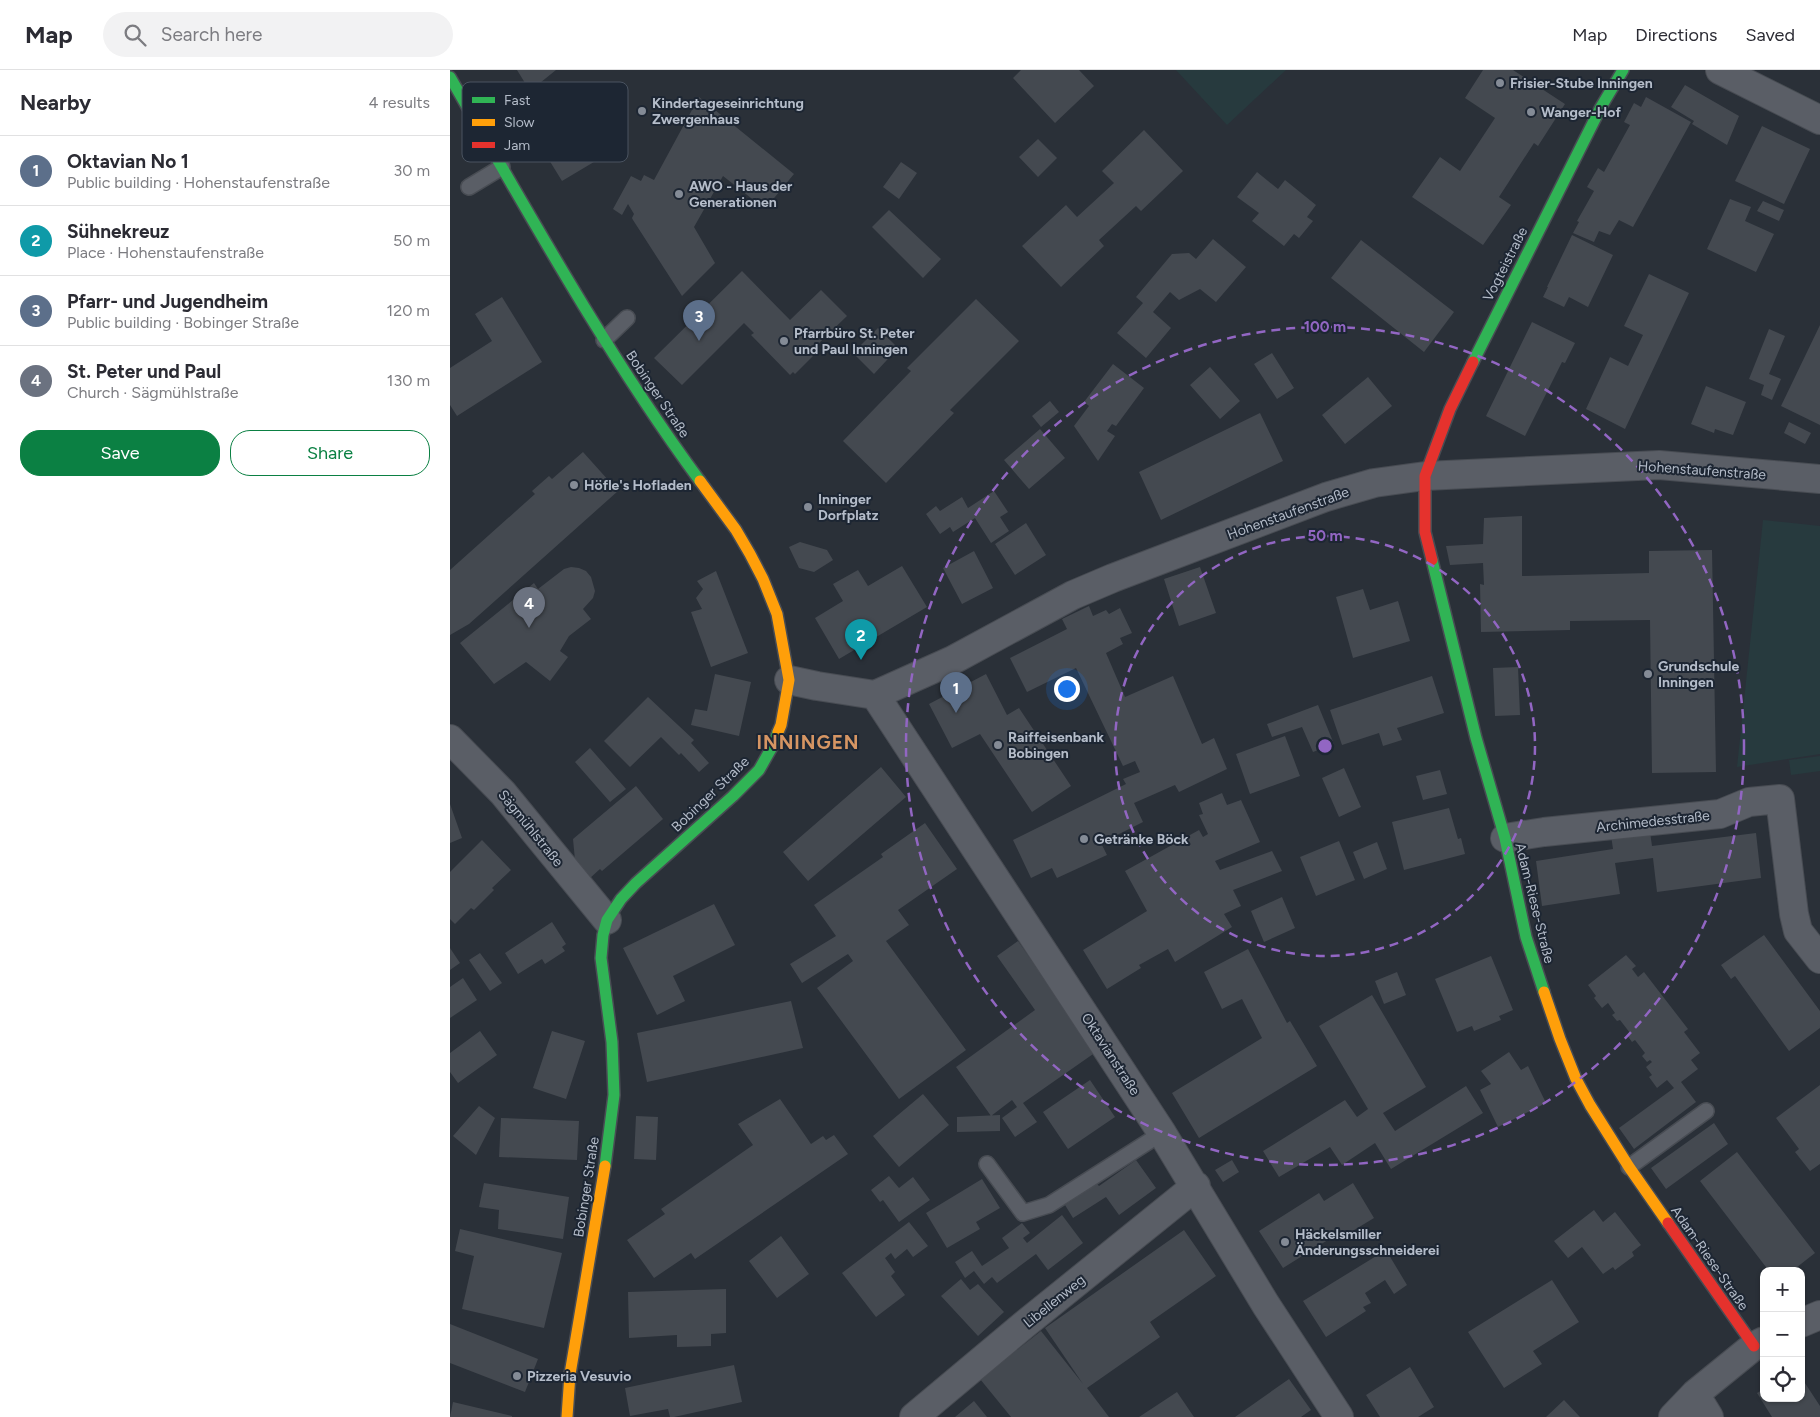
<!DOCTYPE html>
<meta charset="utf-8">
<style>
:root{--surface:#fff;--page:#f2f2f3;--text:#2b2b33;--muted:#7c7c81;--line:#e1e1e2;--accent:#0b8043}
body{margin:0;font-family:Figtree,sans-serif;background:var(--page);color:var(--text)}
.controls{position:absolute;right:15px;bottom:15px;display:grid;overflow:hidden;border-radius:10px;box-shadow:0 1px 4px #0004}
.controls button{width:45px;height:45px;display:grid;place-items:center;padding:0;border:0;border-bottom:1px solid var(--line);background:var(--surface);color:var(--text);font:25px sans-serif}
.you{position:absolute;left:616px;top:618px;width:18px;height:18px;margin:-12px;border:4px solid #fff;border-radius:50%;background:#1a73e8;box-shadow:0 0 0 8px #1a73e833}
.badge{display:grid;place-items:center;width:32px;height:32px;border-radius:50%;background:var(--accent);color:#fff;font-size:16px;font-weight:700}
.pin{position:absolute;translate:-50% -41px;filter:drop-shadow(0 1px 2px #0008)}
.pin::after{content:'';position:absolute;top:26px;width:18px;height:15px;background:inherit;clip-path:polygon(0 0,100% 0,50% 100%)}
.list{margin:0;padding:0;list-style:none}
h2{display:flex;justify-content:space-between;align-items:center;height:65px;margin:0;padding:0 20px;font-size:21px}
h2 small{font-size:16px;font-weight:400;color:var(--muted)}
.list li{display:grid;grid-template-columns:32px 1fr auto;gap:15px;align-items:center;box-sizing:border-box;height:70px;padding:0 20px;border-top:1px solid var(--line)}
.list b{display:block;font-size:19px;white-space:nowrap}
.list p{margin:0;font-size:16px;white-space:nowrap;color:var(--muted)}
.list em{font-size:16px;font-style:normal;color:var(--muted)}
.actions{display:flex;gap:10px;padding:15px 20px}
.actions a{flex:1;padding:11px 0;border:1px solid var(--accent);border-radius:20px;text-align:center;font-size:18px;color:var(--accent)}
.actions .main{background:var(--accent);color:#fff}
.icon{flex:none;width:28px;height:28px;fill:none;stroke:currentColor;stroke-width:2;stroke-linecap:round;stroke-linejoin:round}
.map{position:relative;flex:none;width:1370px;height:1347px;overflow:hidden}
header{display:flex;align-items:center;gap:30px;box-sizing:border-box;height:70px;padding:0 25px;background:var(--surface);border-bottom:1px solid var(--line)}
header strong{font-size:24px}
nav{display:flex;gap:28px;margin-inline-start:auto;font-size:18px}
.search{width:350px;height:45px;background:var(--page);display:flex;align-items:center;gap:12px;box-sizing:border-box;padding:0 18px;border-radius:28px;color:var(--muted);font-size:19px}
main{display:flex}
aside{flex:1;background:var(--surface)}
.map>svg:first-child{display:block}
.green{fill:#273a3e}
.building{fill:#444950}
.lines{fill:none;stroke-linecap:round;stroke-linejoin:round}
.lane-casing{stroke:#484c53;stroke-width:18}
.street-casing{stroke:#484c53;stroke-width:30}
.fast-casing{stroke:#484c53;stroke-width:14}
.slow-casing{stroke:#484c53;stroke-width:14}
.jam-casing{stroke:#484c53;stroke-width:14}
.lane{stroke:#5a5e66;stroke-width:15}
.street{stroke:#5a5e66;stroke-width:28}
.fast{stroke:#30b455;stroke-width:11}
.slow{stroke:#ff9f0a;stroke-width:11}
.jam{stroke:#e5322d;stroke-width:11}
.ring{fill:none;stroke:#9266c3;stroke-width:2.5;stroke-dasharray:9 6}
.poi-dot{fill:#848b96;stroke:#1d2633;stroke-width:2}
.labels{text-anchor:middle;stroke-width:4;stroke-linejoin:round;paint-order:stroke}
.poi-label{font-size:14px;font-weight:bold;fill:#b4bcc9;stroke:#1d2633;text-anchor:start}
.street-label{font-size:14px;fill:#b4bcc9;stroke:#1d2633}
.district-label{font-size:19px;font-weight:bold;letter-spacing:1px;fill:#d59563;stroke:#1d2633}
.key{fill:#1d2633;stroke:#4a5360;stroke-width:1}
.key-label{font-size:14px;fill:#b4bcc9}
.centre{fill:#9266c3;stroke:#1d2633;stroke-width:2.5}
.ring-label{font-size:15px;text-anchor:middle;font-weight:bold;fill:#9266c3;stroke:#1d2633;stroke-width:4;stroke-linejoin:round;paint-order:stroke}
</style>
<header>
<strong>Map</strong>
<div class="search"><svg class="icon" aria-label="search" viewBox="0 0 24 24"><circle cx="10" cy="10" r="6"/><path d="M15 15l6 6"/></svg>Search here</div>
<nav><a>Map</a><a>Directions</a><a>Saved</a></nav>
</header>
<main>
<aside>
<h2>Nearby<small>4 results</small></h2>
<ul class="list">
<li><span class="badge" style="background:#5c6f8a">1</span><div><b>Oktavian No 1</b><p>Public building · Hohenstaufenstraße</p></div><em>30 m</em></li>
<li><span class="badge" style="background:#0f9aa8">2</span><div><b>Sühnekreuz</b><p>Place · Hohenstaufenstraße</p></div><em>50 m</em></li>
<li><span class="badge" style="background:#5c6f8a">3</span><div><b>Pfarr- und Jugendheim</b><p>Public building · Bobinger Straße</p></div><em>120 m</em></li>
<li><span class="badge" style="background:#6b7280">4</span><div><b>St. Peter und Paul</b><p>Church · Sägmühlstraße</p></div><em>130 m</em></li>
</ul>
<div class="actions"><a class="main">Save</a><a>Share</a></div>
</aside>
<div class="map">
<svg width="1370" height="1347" viewBox="0 0 1370 1347">
<rect width="100%" height="100%" fill="#2a3038"/>
<path class="green" d="M726,0H836L777,55Z
M1313,450L1370,456V684L1287,697Z
M1370,686V701L1341,705L1339,690Z"/>
<path class="building" d="M67,0H106L80,21Z
M571,0H629L644,16L605,53L563,8Z
M1033,0H1063L1115,34L1088,76L1084,73L1049,127L1061,135L1033,175L962,127L990,87L1010,101L1045,48L1015,28Z
M149,14L178,59L161,69L140,36L122,48L115,36Z
M1235,15L1289,46L1277,75L1242,54L1244,51L1221,37Z
M249,27L344,104L315,139L273,106L244,157L265,193L232,226L183,150L182,148L184,144L178,134L172,145L163,139L181,106L191,111L194,105L204,110Z
M1196,27L1241,52L1183,157L1169,150L1160,165L1149,161L1144,172L1123,163L1129,152L1127,151L1144,121L1137,117L1148,98L1154,102L1180,55L1174,52L1184,33L1191,37Z
M135,43L159,83L112,111L88,72Z
M1312,56L1360,79L1334,134L1285,111Z
M694,60L733,101L691,141L686,136L649,170L654,176L611,217L572,176L616,135L627,147L664,113L652,101Z
M588,69L607,88L588,107L569,87Z
M451,92L467,103L449,129L433,117Z
M807,102L828,119L835,110L866,135L857,147L863,151L849,168L844,164L834,176L802,151L809,143L787,127Z
M1280,129L1301,137L1295,151L1324,164L1306,202L1257,179Z
M1313,131L1334,140L1329,151L1307,141Z
M439,140L491,189L473,208L422,157Z
M1122,165L1163,185L1138,237L1119,227L1114,237L1093,227L1098,217H1097Z
M763,169L796,197L766,232L750,219L729,230L720,222L703,242L721,258L696,288L667,263L693,233L686,227L722,184L739,183L746,189Z
M911,170L1004,242L974,282L881,208Z
M292,201L340,250L371,220L397,246L366,276L369,280L345,304L343,302L340,305L301,265L304,263L294,253L232,315L204,288Z
M1199,204L1239,223L1175,359L1136,339L1160,287L1178,296L1193,265L1174,256Z
M52,227L92,292L7,346L0,335V298L42,271L25,244Z
M526,229L569,271L500,340L504,343L436,413L393,371L461,301L457,298Z
M1082,252L1125,273L1115,293L1112,292L1075,366L1036,346Z
M1370,255V355L1331,336Z
M428,258L448,278L424,304L403,283Z
M1319,259L1335,266L1319,304L1331,309L1322,330L1311,325L1314,315L1299,309Z
M822,283L844,318L827,329L804,294Z
M663,294L694,318L666,356L662,354L657,361L665,366L648,391L624,356L639,336L634,332Z
M760,297L790,331L770,349L740,315Z
M918,307L942,336L895,374L872,345Z
M1256,316L1296,332L1283,365L1265,359L1264,363L1241,354Z
M600,331L609,342L591,357L582,346Z
M810,343L833,391L711,450L689,402Z
M1339,352L1361,363L1355,374L1334,363Z
M590,359L615,388L579,419L554,390Z
M133,382L168,421L19,554L0,565V500L85,424L82,421L99,406L102,409Z
M544,421L558,442L550,447L559,461L541,473L525,448L503,462L500,457L490,464L476,444L486,436L490,441L512,427L518,438Z
M1072,446V506L1199,503V481L1262,480L1266,702L1202,703L1200,550L1120,551V560L1031,562L1030,514L1034,515L1033,493L1000,495L996,476L1033,474L1034,448Z
M576,453L596,485L565,505L545,474Z
M350,472L377,480L383,490L364,502L349,498L339,477Z
M524,481L543,518L512,534L493,498Z
M452,496L477,537L389,589L365,548L393,531L383,514L408,500L418,516Z
M121,497L129,498L136,501L141,507L145,521L143,528L133,539L141,549L119,566L110,581L118,587L100,611L76,592L44,614L10,573L84,513L88,519L114,499Z
M750,497L766,543L729,556L714,509Z
M266,501L298,583L261,597L241,542L252,539L246,528L253,519L247,511Z
M913,519L920,540L948,531L960,571L903,588L886,527Z
M639,536L643,546L656,540L659,544L670,538L682,563L670,568L673,574L656,583L675,627L723,606L752,674L764,668L777,699L729,722L725,715L684,733L693,752L651,773L657,785L607,808L602,798L581,808L563,770L676,714L673,709L690,702L685,691L673,696L626,598L577,622L560,588L617,559L612,549Z
M1068,597L1070,645L1045,646L1043,598Z
M265,604L301,612L289,666L241,655L245,639L257,641Z
M536,604L557,645L569,638L621,716L582,742L530,664L502,678L479,634Z
M982,606L994,643L947,658L952,670L933,676L929,663L892,675L880,640Z
M198,627L244,670L241,673L259,693L249,702L231,683L229,685L211,667L180,697L154,671Z
M868,635L884,674L863,682L852,657L822,667L817,654Z
M835,666L850,706L800,724L786,684Z
M140,678L176,719L160,732L125,692Z
M431,697L456,727L358,811L333,782Z
M894,698L911,737L889,747L872,708Z
M990,700L997,724L973,730L966,706Z
M186,716L213,749L152,801L150,799L139,809L125,790L123,769Z
M772,723L777,735L791,730L810,772L765,791L770,800L822,781L832,801L783,820L791,836L774,844L782,857L725,892L718,879L689,895L691,898L657,919L633,880L697,841L675,801L749,760L753,767L758,764L749,745L753,744L749,733Z
M0,734L12,768L0,773Z
M999,738L1008,769L1011,768L1015,784L954,800L942,752Z
M475,753L507,799L448,840L459,855L436,871L516,980L449,1029L367,918L403,891L398,884L352,913L340,894L386,866L364,835L433,787L431,784Z
M1200,762L1202,776L1306,763L1311,808L1207,822L1203,788L1165,793L1170,824L1092,836L1086,791L1163,779L1161,765Z
M32,770L61,800L42,818L44,820L24,840L21,838L5,854L0,849V802Z
M889,771L905,810L866,826L850,787Z
M927,772L937,799L914,809L903,782Z
M832,827L845,858L814,872L801,841Z
M264,834L285,875L223,906L235,931L207,945L173,878Z
M102,852L116,874L112,877L115,881L95,894L92,889L68,904L55,883Z
M1314,865L1370,941V958L1339,981L1285,906L1281,909L1271,895Z
M568,871L646,982L573,1033L587,1052L565,1067L552,1048L567,1037L562,1030L541,1046L506,997L585,940L547,886Z
M0,878L10,893L0,900Z
M798,879L837,953L840,951L867,996L749,1068L722,1023L812,968L792,929L772,939L754,902Z
M30,883L52,913L40,921L19,890Z
M1176,885L1186,896L1182,899L1188,907L1194,902L1238,959L1234,962L1250,983L1241,990L1248,999L1231,1012L1246,1032L1184,1079L1169,1058L1224,1018L1217,1010L1207,1018L1199,1007L1202,1005L1196,997L1202,992L1200,990L1197,992L1192,986L1195,983L1185,970L1182,972L1177,965L1180,963L1170,950L1167,951L1162,945L1165,943L1158,933L1152,938L1144,928L1146,926L1138,915Z
M1041,886L1063,940L1049,946L1051,950L1024,961L1022,956L1007,962L985,909Z
M947,902L956,925L934,934L925,911Z
M13,908L27,930L0,948V917Z
M922,925L976,1017L933,1043L945,1061L1016,1016L1033,1043L941,1099L925,1073L892,1095L880,1077L829,1107L813,1081L895,1030L907,1047L918,1039L869,956Z
M341,931L353,978L197,1012L187,963Z
M30,961L47,985L8,1013L0,1002V983Z
M102,961L135,971L116,1029L83,1018Z
M1059,982L1071,1000L1078,996L1096,1033L1048,1057L1030,1020L1041,1014L1031,1001Z
M640,1010L665,1047L618,1079L593,1042Z
M1370,1015V1094L1360,1101L1345,1082L1349,1079L1326,1048Z
M473,1024L499,1055L449,1097L423,1066Z
M330,1029L361,1074L373,1066L376,1070L384,1065L398,1084L245,1189L241,1183L204,1208L177,1170L215,1144L211,1139L303,1075L288,1054Z
M29,1036L45,1048L26,1085L3,1066Z
M550,1045V1061L507,1062V1047Z
M186,1046L208,1047L206,1090L184,1089Z
M51,1048L129,1051L127,1090L49,1087Z
M1264,1053L1278,1074L1216,1119L1201,1098Z
M1287,1082L1365,1183L1342,1201H1319L1250,1111Z
M686,1090L706,1118L669,1145L656,1127L623,1148L615,1135L647,1114L649,1116Z
M782,1090L789,1102L773,1112L765,1100Z
M439,1106L449,1118L463,1107L480,1130L449,1152L433,1130L430,1132L421,1120Z
M532,1109L550,1138L526,1152L530,1159L497,1178L476,1143Z
M34,1113L119,1127L113,1169L48,1159L49,1140L29,1137Z
M903,1113L924,1148L891,1168L889,1163L833,1198L809,1161L869,1123L874,1131Z
M1144,1140L1153,1152L1165,1142L1191,1175L1182,1182L1184,1186L1165,1200L1163,1197L1153,1204L1132,1177L1118,1188L1104,1171Z
M612,1145L633,1173L598,1200L586,1184L547,1213L542,1207L534,1214L524,1201L515,1208L505,1192L522,1181L532,1196L559,1178L552,1168L572,1153L580,1163L573,1168L577,1173Z
M459,1152L478,1176L463,1187L457,1179L445,1189L441,1183L435,1188L445,1202L441,1206L455,1225L426,1247L392,1203Z
M10,1159L112,1183L94,1258L12,1239L24,1186L5,1181Z
M734,1160L766,1206L700,1252L710,1267L637,1318L659,1347H561L530,1309L591,1261L633,1314L595,1258Z
M331,1166L359,1204L327,1228L299,1191Z
M936,1180L957,1215L944,1224L935,1210L915,1223L921,1233L913,1237L916,1241L876,1267L853,1231Z
M511,1209L520,1220L528,1214L554,1242L528,1266L491,1226Z
M1102,1210L1129,1252L1083,1281L1092,1294L1054,1318L1018,1262Z
M276,1219V1263L261,1264V1276L227,1277V1265L179,1268L178,1222Z
M0,1254L88,1289L75,1322L0,1293Z
M284,1295L292,1332L224,1347H220L218,1339L180,1346L175,1318Z
M960,1297L984,1337L968,1347H930L916,1325Z
M1351,1307L1370,1336V1347H1322L1307,1323L1314,1319V1328H1351Z
M839,1309L861,1340L851,1347H785Z
M727,1322L744,1347H689Z
M1114,1330L1130,1347H1096Z
M524,1331L537,1347H505Z
M3,1332L62,1346V1347H0Z"/>
<g class="lines">
<g class="lane-casing">
<path id="lane" d="M19,117L52,97
M154,270L177,248
M537,1094L573,1143L599,1135L712,1063
M1179,1097L1256,1041"/>
</g>
<g class="street-casing">
<path id="street" d="M1270,0L1370,50
M339,610L367,616L425,625L503,590L623,525L663,508L876,427L924,413L975,406L1209,395L1370,409
M425,625L712,1063L816,1235L889,1347
M0,669L53,723L157,850
M1055,768L1094,762L1270,744L1299,732L1330,729L1344,844L1348,861L1370,889
M1351,1253L1370,1245
M1245,1324L1259,1347
M464,1347L575,1254L746,1116
M1223,1347L1245,1324L1304,1276L1314,1271"/>
</g>
<g class="fast-casing">
<path id="fast" d="M0,7C79,144 156,283 250,411
M1023,292L1151,37L1173,0
M982,490L1026,668L1055,768L1076,867L1094,922
M155,1096L164,1025L162,972L151,888L153,865L157,850L171,829L186,813L283,726L309,700L322,677L328,662"/>
</g>
<g class="slow-casing">
<path id="slow" d="M250,411L286,460L300,484L313,509L327,544L339,610L331,655L328,662
M1094,922L1110,969L1126,1009L1140,1035L1179,1097L1218,1153
M117,1347L120,1304L155,1096"/>
</g>
<g class="jam-casing">
<path id="jam" d="M982,490L975,462V406L1000,339L1023,292
M1218,1153L1304,1276"/>
</g>
<use href="#lane" class="lane"/>
<use href="#street" class="street"/>
<use href="#fast" class="fast"/>
<use href="#slow" class="slow"/>
<use href="#jam" class="jam"/>
</g>
<g class="ring">
<circle cx="875" cy="676" r="210"/>
<circle cx="875" cy="676" r="419"/>
</g>
<g class="poi-dot">
<circle cx="1050" cy="13" r="5"/>
<circle cx="192" cy="41" r="5"/>
<circle cx="1081" cy="42" r="5"/>
<circle cx="229" cy="124" r="5"/>
<circle cx="334" cy="271" r="5"/>
<circle cx="124" cy="415" r="5"/>
<circle cx="358" cy="437" r="5"/>
<circle cx="1198" cy="604" r="5"/>
<circle cx="548" cy="675" r="5"/>
<circle cx="634" cy="769" r="5"/>
<circle cx="835" cy="1172" r="5"/>
<circle cx="67" cy="1306" r="5"/>
</g>
<g class="labels">
<g class="poi-label">
<text x="1060" y="18">Frisier-Stube Inningen</text>
<text x="202" y="38">Kindertageseinrichtung<tspan x="202" dy="16">Zwergenhaus</tspan></text>
<text x="1091" y="47">Wanger-Hof</text>
<text x="239" y="121">AWO - Haus der<tspan x="239" dy="16">Generationen</tspan></text>
<text x="344" y="268">Pfarrbüro St. Peter<tspan x="344" dy="16">und Paul Inningen</tspan></text>
<text x="134" y="420">Höfle's Hofladen</text>
<text x="368" y="434">Inninger<tspan x="368" dy="16">Dorfplatz</tspan></text>
<text x="1208" y="601">Grundschule<tspan x="1208" dy="16">Inningen</tspan></text>
<text x="558" y="672">Raiffeisenbank<tspan x="558" dy="16">Bobingen</tspan></text>
<text x="644" y="774">Getränke Böck</text>
<text x="845" y="1169">Häckelsmiller<tspan x="845" dy="16">Änderungsschneiderei</tspan></text>
<text x="77" y="1311">Pizzeria Vesuvio</text>
</g>
<g class="street-label">
<text transform="translate(1055 194) rotate(-63)" y="5">Vogteistraße</text>
<text transform="translate(208 324) rotate(56)" y="5">Bobinger Straße</text>
<text transform="translate(1252 400) rotate(4)" y="5">Hohenstaufenstraße</text>
<text transform="translate(838 443) rotate(-20)" y="5">Hohenstaufenstraße</text>
<text transform="translate(260 724) rotate(-44)" y="5">Bobinger Straße</text>
<text transform="translate(1203 751) rotate(-6)" y="5">Archimedesstraße</text>
<text transform="translate(81 758) rotate(51)" y="5">Sägmühlstraße</text>
<text transform="translate(1085 833) rotate(76)" y="5">Adam-Riese-Straße</text>
<text transform="translate(661 984) rotate(57)" y="5">Oktavianstraße</text>
<text transform="translate(136 1117) rotate(-81)" y="5">Bobinger Straße</text>
<text transform="translate(1260 1188) rotate(55)" y="5">Adam-Riese-Straße</text>
<text transform="translate(604 1231) rotate(-39)" y="5">Libellenweg</text>
</g>
<g class="district-label">
<text x="358" y="679">INNINGEN</text>
</g>
</g>
<rect x="12" y="12" width="166" height="80" rx="8" class="key"/>
<rect x="22" y="27" width="23" height="6" fill="#30b455"/>
<rect x="22" y="49" width="23" height="7" fill="#ff9f0a"/>
<rect x="22" y="72" width="23" height="6" fill="#e5322d"/>
<g class="key-label">
<text x="54" y="35">Fast</text>
<text x="54" y="57">Slow</text>
<text x="54" y="80">Jam</text>
</g>
<circle cx="875" cy="676" r="8" class="centre"/>
<g class="ring-label">
<text x="875" y="262">100 m</text>
<text x="875" y="471">50 m</text>
</g>
</svg>
<div class="controls">
<button>+</button>
<button>−</button>
<button><svg class="icon" aria-label="locate" viewBox="0 0 24 24"><circle cx="12" cy="12" r="6"/><path d="M12 2v4M12 18v4M2 12h4M18 12h4"/></svg></button>
</div>
<div class="you"></div>
<div class="pin badge" style="left:506px;top:643px;background:#5c6f8a">1</div>
<div class="pin badge" style="left:411px;top:590px;background:#0f9aa8">2</div>
<div class="pin badge" style="left:249px;top:271px;background:#5c6f8a">3</div>
<div class="pin badge" style="left:79px;top:558px;background:#6b7280">4</div>
</div>
</main>
